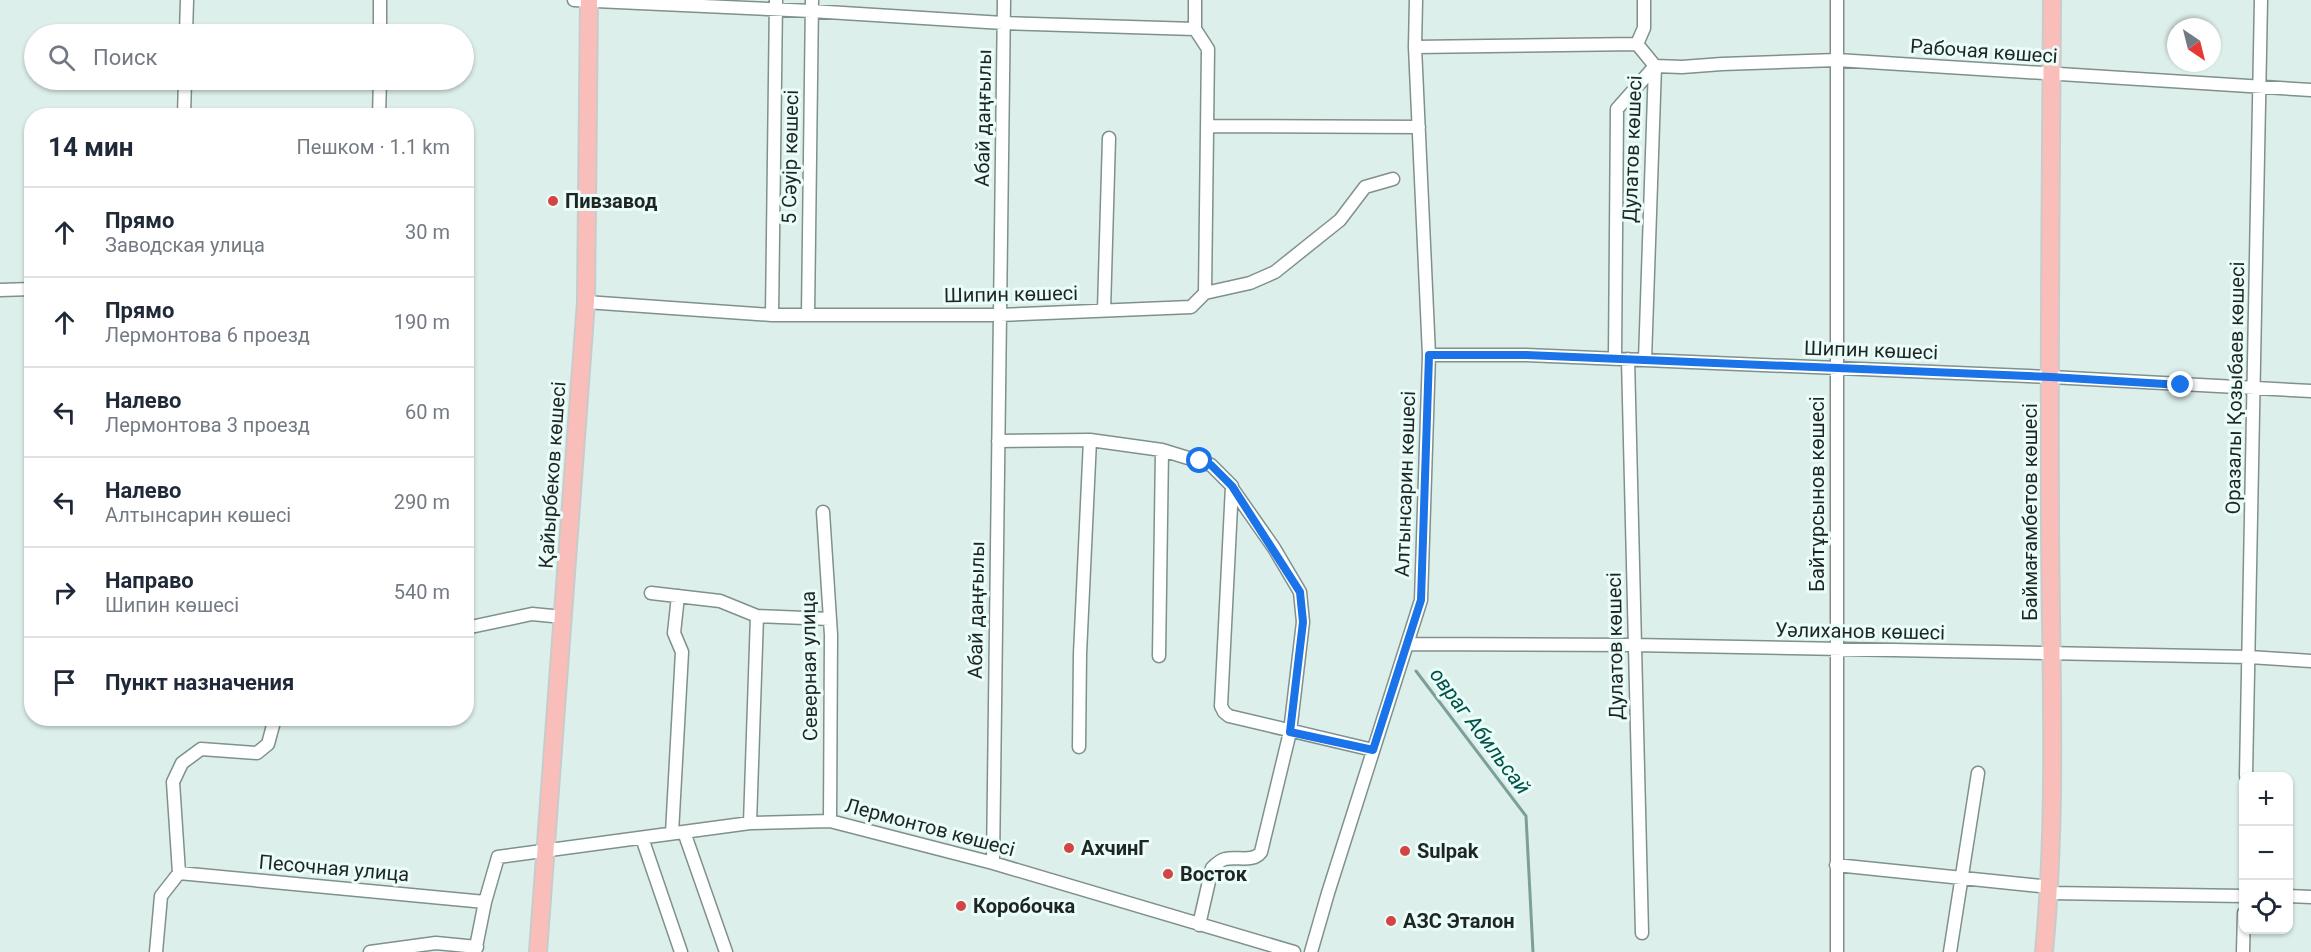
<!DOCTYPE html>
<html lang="ru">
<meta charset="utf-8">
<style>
:root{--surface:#fff;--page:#f6f6f7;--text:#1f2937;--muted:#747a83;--line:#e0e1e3}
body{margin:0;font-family:Roboto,sans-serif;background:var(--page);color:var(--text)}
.controls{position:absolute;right:18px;bottom:18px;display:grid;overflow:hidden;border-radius:12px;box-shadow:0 2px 4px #0004}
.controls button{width:54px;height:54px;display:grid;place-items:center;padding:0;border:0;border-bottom:2px solid var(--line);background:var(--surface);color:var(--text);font:30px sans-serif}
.compass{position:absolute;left:2167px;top:18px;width:54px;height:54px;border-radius:50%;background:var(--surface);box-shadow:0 2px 4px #0004;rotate:145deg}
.stop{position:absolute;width:18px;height:18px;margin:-14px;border:4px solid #1a73e8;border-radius:50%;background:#fff}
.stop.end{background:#1a73e8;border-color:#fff;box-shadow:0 2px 6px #0008}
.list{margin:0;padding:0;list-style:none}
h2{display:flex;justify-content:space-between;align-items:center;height:78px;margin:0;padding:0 24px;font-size:26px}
h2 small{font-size:20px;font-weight:400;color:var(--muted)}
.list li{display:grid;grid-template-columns:39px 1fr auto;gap:18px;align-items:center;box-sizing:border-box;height:90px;padding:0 24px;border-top:2px solid var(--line)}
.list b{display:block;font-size:22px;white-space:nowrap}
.list p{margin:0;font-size:20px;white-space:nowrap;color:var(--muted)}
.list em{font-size:20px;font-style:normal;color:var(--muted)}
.icon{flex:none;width:33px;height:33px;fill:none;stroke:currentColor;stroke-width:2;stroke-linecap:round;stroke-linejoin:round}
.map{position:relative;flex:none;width:2311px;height:952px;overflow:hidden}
.search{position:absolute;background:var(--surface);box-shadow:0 2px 4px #0004;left:24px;top:24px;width:450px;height:66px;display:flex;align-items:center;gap:15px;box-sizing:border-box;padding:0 21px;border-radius:33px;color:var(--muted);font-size:22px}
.panel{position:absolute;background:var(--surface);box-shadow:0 2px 4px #0004;left:24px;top:108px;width:450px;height:618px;border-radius:24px}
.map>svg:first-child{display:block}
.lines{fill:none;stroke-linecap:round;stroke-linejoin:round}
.stream{stroke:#7c9f99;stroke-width:3}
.minor-casing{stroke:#7f908d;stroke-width:15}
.major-casing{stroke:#c9cbca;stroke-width:20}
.minor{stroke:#fff;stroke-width:12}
.major{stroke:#fabeba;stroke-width:16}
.route{stroke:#1a73e8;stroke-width:8}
.poi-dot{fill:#d44445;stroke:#eafdf9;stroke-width:2}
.labels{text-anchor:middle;stroke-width:6;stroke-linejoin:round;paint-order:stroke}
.street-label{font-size:20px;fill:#1e2523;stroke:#eafdf9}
.poi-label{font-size:20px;font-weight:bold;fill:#1e2523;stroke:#eafdf9;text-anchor:start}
.water-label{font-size:21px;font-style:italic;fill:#005148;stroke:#eafdf9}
</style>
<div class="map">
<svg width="2311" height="952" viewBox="0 0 2311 952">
<rect width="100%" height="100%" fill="#ddefeb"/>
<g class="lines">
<path class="stream" d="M1416,671L1526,816L1533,952"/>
<g class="minor-casing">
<path id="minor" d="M574,0L811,11L1003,23L1195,29
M1195,0V29L1208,49L1205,293
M186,34L187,0
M380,34V0
M1637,44L1644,28V0
M1637,44L1655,66
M1415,47L1637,44
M1655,66L1682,67L1722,64L1837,60L2311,90
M184,116L185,80
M379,116L380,80
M1207,126L1419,127
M0,290L32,289
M586,302L772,315H1000L1191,307L1205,293L1250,283L1275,272L1340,220L1365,187L1393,179
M1104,310L1109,138
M772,315L776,0
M808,315L812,0
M1429,355H1526L2051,377L2311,391
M1615,358L1617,109L1655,66
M1628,359L1642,933
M1645,360L1655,66
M998,441L1090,440L1162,450L1211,465L1232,486L1221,706L1224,712L1229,716L1373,750
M823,512L831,635L830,821
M651,593L720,601L757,616L830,619
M466,628L532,614L563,617
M1407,644L1634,645L2249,657L2311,661
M1159,656L1162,450
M1079,747L1080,654L1090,440
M2246,776L2261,0
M750,823L757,616
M684,832L726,952
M672,833L682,652L674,633L678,596
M642,838L681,952
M993,863L1004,0
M1836,865L2050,887
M179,873L485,902
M2050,893L2244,896
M2288,896L2311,897
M1199,925L1212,868C1216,864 1220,860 1225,859C1237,856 1253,863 1261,852L1290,732L1303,622L1300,592L1274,548L1232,488
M156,952L161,896L179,873L173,782L182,763L201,749L257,753L268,744L275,718
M370,952L436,943L477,947
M475,952L485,902L498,857L750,823L830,821L993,863L1294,952
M1311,952L1328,893L1421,600L1429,355L1415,47L1416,0
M1837,952V0
M1950,952L1978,773
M2243,952L2244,913"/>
</g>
<g class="major-casing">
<path id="major" d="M538,952L586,302L589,0
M2044,952C2058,804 2050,655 2050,507C2049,338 2051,169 2052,0"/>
</g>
<use href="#minor" class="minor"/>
<use href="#major" class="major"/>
</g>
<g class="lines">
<path class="route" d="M1200,461L1211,465L1232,486L1300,592L1303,622L1290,732L1373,750L1421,600L1429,355H1526L2051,377L2181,385"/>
</g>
<g class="poi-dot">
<circle cx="553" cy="201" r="6"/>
<circle cx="1069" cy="848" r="6"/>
<circle cx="1405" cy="851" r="6"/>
<circle cx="1168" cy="874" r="6"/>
<circle cx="961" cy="906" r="6"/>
<circle cx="1391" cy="921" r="6"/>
</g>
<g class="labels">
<g class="street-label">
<text transform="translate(1984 51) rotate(4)" y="7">Рабочая көшесі</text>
<text transform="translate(983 118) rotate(-89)" y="7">Абай даңғылы</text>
<text transform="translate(1632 149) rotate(-88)" y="7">Дулатов көшесі</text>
<text transform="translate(790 157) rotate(-89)" y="7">5 Сәуір көшесі</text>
<text transform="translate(1011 294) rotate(-1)" y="7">Шипин көшесі</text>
<text transform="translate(1871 350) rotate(2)" y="7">Шипин көшесі</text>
<text transform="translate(2235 388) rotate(-89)" y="7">Оразалы Қозыбаев көшесі</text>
<text transform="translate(552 475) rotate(-86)" y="7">Қайырбеков көшесі</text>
<text transform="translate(1405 484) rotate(-88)" y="7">Алтынсарин көшесі</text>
<text transform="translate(1817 494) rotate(-90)" y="7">Байтұрсынов көшесі</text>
<text transform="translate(2030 512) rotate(-90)" y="7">Баймағамбетов көшесі</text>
<text transform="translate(976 610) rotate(-89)" y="7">Абай даңғылы</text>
<text transform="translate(1860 631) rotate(1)" y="7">Уәлиханов көшесі</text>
<text transform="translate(1615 646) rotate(-91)" y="7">Дулатов көшесі</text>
<text transform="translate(809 666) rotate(-91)" y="7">Северная улица</text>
<text transform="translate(930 827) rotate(15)" y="7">Лермонтов көшесі</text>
<text transform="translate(334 868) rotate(5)" y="7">Песочная улица</text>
</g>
<g class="poi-label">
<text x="565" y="208">Пивзавод</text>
<text x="1081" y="855">АхчинГ</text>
<text x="1417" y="858">Sulpak</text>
<text x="1180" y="881">Восток</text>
<text x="973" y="913">Коробочка</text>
<text x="1403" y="928">АЗС Эталон</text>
</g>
<g class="water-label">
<text transform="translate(1480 731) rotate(53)" y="7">овраг Абильсай</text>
</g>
</g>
</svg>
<div class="controls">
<button>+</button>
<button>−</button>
<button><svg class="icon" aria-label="locate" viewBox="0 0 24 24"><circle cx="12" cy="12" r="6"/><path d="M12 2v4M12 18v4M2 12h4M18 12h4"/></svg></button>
</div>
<svg class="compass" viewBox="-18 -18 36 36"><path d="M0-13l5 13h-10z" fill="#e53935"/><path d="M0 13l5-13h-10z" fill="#747a83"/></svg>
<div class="stop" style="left:1200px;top:461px"></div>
<div class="stop end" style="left:2181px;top:385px"></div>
<div class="search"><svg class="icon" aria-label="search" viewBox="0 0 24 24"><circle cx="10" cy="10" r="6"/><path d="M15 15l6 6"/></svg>Поиск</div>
<section class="panel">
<h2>14 мин<small>Пешком · 1.1 km</small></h2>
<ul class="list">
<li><svg class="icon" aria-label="ahead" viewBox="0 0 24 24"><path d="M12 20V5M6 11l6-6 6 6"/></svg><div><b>Прямо</b><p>Заводская улица</p></div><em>30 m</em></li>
<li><svg class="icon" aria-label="ahead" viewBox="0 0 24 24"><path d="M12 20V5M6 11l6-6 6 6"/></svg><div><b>Прямо</b><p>Лермонтова 6 проезд</p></div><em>190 m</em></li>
<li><svg class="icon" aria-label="left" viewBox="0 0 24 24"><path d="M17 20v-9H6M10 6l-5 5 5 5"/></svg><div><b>Налево</b><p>Лермонтова 3 проезд</p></div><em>60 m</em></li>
<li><svg class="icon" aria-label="left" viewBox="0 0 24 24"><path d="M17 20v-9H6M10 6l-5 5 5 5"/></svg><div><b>Налево</b><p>Алтынсарин көшесі</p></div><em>290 m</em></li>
<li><svg class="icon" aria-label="right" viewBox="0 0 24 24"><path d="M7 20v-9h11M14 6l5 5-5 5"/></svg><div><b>Направо</b><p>Шипин көшесі</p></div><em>540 m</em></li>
<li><svg class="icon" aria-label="arrive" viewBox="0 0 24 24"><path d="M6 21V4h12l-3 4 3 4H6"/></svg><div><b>Пункт назначения</b></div></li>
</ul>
</section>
</div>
